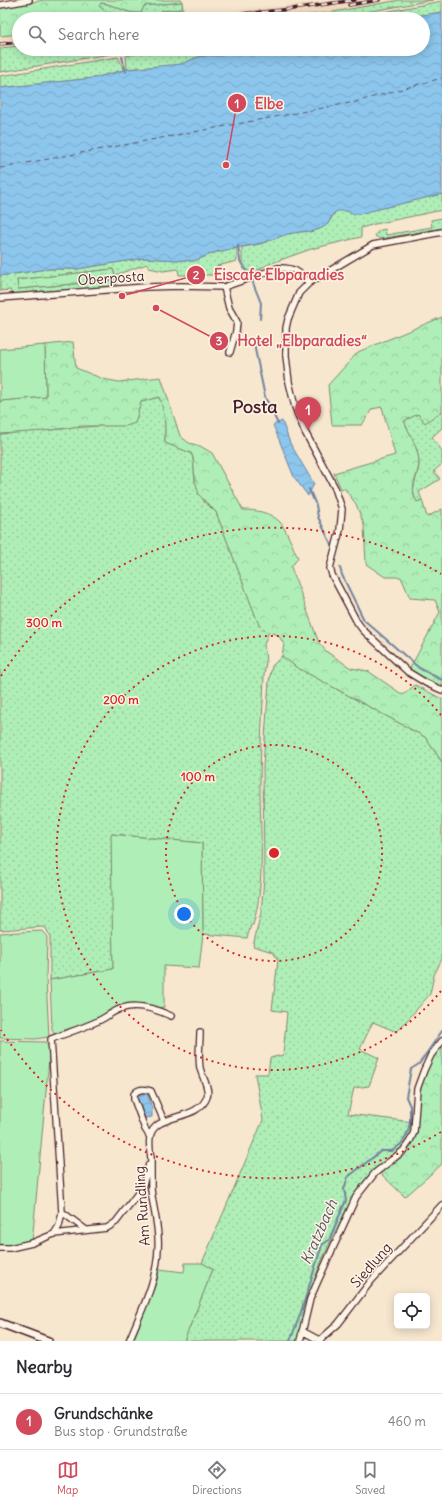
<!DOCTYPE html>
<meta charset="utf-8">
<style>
:root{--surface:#fff;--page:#f7f7f7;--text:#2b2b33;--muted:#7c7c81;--line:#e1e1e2;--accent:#d1495b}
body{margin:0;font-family:Delius,sans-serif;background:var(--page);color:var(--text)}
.controls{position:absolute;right:12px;bottom:12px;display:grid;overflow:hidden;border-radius:6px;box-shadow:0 2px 10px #0003}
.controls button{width:36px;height:36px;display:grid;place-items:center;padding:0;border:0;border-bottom:1px solid var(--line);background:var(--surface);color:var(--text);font:20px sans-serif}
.you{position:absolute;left:184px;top:914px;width:14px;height:14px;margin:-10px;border:3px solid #fff;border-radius:50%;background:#1a73e8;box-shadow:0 0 0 6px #1a73e833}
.badge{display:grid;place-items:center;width:26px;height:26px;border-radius:50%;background:var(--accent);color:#fff;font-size:13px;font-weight:700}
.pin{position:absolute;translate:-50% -33px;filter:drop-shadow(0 1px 2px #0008)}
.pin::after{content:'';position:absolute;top:21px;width:14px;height:12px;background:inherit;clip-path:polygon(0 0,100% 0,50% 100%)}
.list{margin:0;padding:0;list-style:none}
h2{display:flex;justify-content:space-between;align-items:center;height:52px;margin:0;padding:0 16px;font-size:17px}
h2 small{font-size:13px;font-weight:400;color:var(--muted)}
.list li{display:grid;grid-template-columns:26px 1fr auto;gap:12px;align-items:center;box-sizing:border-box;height:56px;padding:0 16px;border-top:1px solid var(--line)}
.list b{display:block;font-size:15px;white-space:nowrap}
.list p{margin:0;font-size:13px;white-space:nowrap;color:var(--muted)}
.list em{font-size:13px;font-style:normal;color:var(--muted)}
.icon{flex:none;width:22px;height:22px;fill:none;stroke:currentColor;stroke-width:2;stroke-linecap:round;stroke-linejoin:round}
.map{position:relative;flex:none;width:442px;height:1341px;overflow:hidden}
.search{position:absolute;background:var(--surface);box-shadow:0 2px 10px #0003;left:12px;right:12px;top:12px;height:44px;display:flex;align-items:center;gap:10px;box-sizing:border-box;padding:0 14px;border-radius:22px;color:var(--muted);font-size:15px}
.sheet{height:108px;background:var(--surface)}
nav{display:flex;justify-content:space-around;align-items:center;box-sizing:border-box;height:56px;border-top:1px solid var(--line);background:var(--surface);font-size:11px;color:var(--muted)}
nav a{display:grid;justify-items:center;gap:2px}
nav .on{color:var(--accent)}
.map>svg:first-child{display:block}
.built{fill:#f3ddbf}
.grass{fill:url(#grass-dots);stroke:#7c8771}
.forest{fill:url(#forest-crowns);stroke:#7c8771}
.garden{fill:#afefb7;stroke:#7c8771}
.water{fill:url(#water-waves);stroke:#72839f}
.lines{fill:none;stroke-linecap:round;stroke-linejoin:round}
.stream{stroke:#72839f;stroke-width:2}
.ferry{stroke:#5e5165;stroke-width:1;stroke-dasharray:5 4;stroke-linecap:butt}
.minor-casing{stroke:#4a1f2b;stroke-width:8}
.tertiary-casing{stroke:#4a1f2b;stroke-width:10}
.minor{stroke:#fcf5e5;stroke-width:5.5}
.tertiary{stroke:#fcf5e5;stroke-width:7}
.rail-casing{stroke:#4a1f2b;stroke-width:3.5}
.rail{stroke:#fcf5e5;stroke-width:2;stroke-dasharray:6;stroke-linecap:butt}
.ring{fill:none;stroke:#d62828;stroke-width:2;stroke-dasharray:2 4}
.labels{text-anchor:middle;stroke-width:3;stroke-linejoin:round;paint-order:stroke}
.street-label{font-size:14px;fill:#4a1f2b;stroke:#fcf5e5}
.water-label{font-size:15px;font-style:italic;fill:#5e5165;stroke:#fcf5e5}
.district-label{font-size:18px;font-weight:bold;fill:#4a1f2b;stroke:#fcf5e5}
.centre{fill:#d62828;stroke:#fcf5e5;stroke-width:2}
.ring-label{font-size:12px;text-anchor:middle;font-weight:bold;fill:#d62828;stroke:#fcf5e5;stroke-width:3;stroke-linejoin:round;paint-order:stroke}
.leader{fill:none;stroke:#d1495b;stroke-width:1.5}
.callout-dot{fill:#d1495b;stroke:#fcf5e5;stroke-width:1.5}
.mark-label{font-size:12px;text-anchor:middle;font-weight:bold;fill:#fff}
.callout-label{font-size:15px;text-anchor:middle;font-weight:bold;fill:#d1495b;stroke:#fcf5e5;stroke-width:3;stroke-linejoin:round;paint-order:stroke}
</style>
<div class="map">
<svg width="442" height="1341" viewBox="0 0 442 1341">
<defs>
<pattern id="grass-dots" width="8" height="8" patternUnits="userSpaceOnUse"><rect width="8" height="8" fill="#afefb7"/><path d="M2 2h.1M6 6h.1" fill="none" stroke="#98cc9e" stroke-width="1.8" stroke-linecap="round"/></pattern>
<pattern id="forest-crowns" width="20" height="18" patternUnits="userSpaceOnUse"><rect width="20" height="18" fill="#afefb7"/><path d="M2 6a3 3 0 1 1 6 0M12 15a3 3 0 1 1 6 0" fill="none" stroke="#98cc9e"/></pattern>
<pattern id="water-waves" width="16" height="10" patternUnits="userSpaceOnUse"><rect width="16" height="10" fill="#8cc6ec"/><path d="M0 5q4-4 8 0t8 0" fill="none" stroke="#7aaacb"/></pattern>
</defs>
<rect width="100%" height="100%" fill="#f7e7cf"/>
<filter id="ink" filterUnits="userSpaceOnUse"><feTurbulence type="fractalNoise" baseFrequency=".025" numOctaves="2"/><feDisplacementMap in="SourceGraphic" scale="8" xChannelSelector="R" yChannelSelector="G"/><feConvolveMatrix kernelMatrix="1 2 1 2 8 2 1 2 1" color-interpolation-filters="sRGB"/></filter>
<g filter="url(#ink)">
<path class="built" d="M337,0H400L328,13L269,19H159Z
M19,34V46L0,48V36Z"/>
<path class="grass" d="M400,0H433L339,17L338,14H334V18L328,19H269L328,13Z
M442,1V12L396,19H348Z
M182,2L183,9L162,11V19H124L123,17L105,11L98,6L101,3C115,4 127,15 141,13L144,6Z
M19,46V49H142L0,72V48Z
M161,49H217L213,56C200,53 193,61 181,64C163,68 145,66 127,69L126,56Z
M118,57L122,65L123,70L94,78L0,88V76Z
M442,194V210L375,224L361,228V237L311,249L269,264L250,274L242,261V247C249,246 257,245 263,243C272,240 281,235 290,233C301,231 313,233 323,227C337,219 330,202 354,214Z
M442,218V228L380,239L375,236C377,231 380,230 385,229L386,235L432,227L431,220Z
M237,248V261L217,266L216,275H179L178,269L163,271L149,268L147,264L115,275L113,269L17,280L19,289L116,280L117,286L12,294L10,290L0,291V276L47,269H77L145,258L194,261L216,252H223Z
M159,397C166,412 165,427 165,443L191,453L193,458L195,480L204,502L216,512L259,624L265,631L269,632L264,644L266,662L264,675C263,711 260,748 260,785C260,830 266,881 253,925H251L247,938L203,934L202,843L112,834L113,969L50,980V937L46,928L42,927L0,930V434L135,423L141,402Z
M442,411V428L432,437L442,451V464L434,471L440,479L419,492L422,500L417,502C408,488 419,478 419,463C419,450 409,433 403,421L418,414L425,422Z
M282,656L296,667L425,737L442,762V959L434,975L430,994L397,1032L373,1022L360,1049L379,1058L369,1086L354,1088L348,1114L413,1122C408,1152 394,1152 374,1170C366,1178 360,1187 354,1197C336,1228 319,1262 309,1297C304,1311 301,1326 297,1341H184L213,1269L202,1263L263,1120L255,1074H268L270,1058L283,1055L287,1012L272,1010L278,960L273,952L253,946L261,913L264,879L263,766L269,681L272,666Z"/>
<path class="forest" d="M44,0H182V2L144,6L141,13C127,15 115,4 101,3L99,6L105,11L123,17L124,19H19V34L0,36V8Z
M183,9V16L162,19L161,11Z
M113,269L116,280L18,289L17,280Z
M442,317V411L425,423L418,414L404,421C409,433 419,449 419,463C418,477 408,488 417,502L422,500L427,517L442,509V690L408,672L440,612L435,600L410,598L401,577H385L366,564L364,525L356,504L344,488L341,489L334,473L395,455L382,407L372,409L362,425H332L328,385L358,352Z
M73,342L76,368L103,379L119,382L161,377L180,436L189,443L200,446L212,453L243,510C256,510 269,512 279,521C285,526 294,550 298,558L291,567L319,643L327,652L351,668L368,671L403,695L415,685L442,699V714L441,717L442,718V762L425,737L296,667L282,656L284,644L278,635L265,631L259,625L216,512L199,495L195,480L193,457L191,453L165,443C165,427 166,412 159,397L141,402L135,423L126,426H81L44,431L0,434V401L46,397L45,345Z
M442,1044V1164L405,1197L380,1173C392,1164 408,1155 414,1141C420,1126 417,1107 419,1091C421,1075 432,1058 442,1044Z"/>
<path class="garden" d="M45,345L46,397L0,401V349Z
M111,834L202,843L203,934L199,968L164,966V1007L158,1008L138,1005L55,1035L52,1029L50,980L113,969Z
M42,931L47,937L46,978L49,1037L35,1039L0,1038V933Z
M0,1041L45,1042L50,1048L32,1243L0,1248Z
M185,1263H202L213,1269L184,1341H133L157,1281L159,1269L184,1272Z"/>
<path class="water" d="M442,12V194L354,215L347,211H337L333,214L328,224L322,228L310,232L306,231L288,234L262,243L216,252L194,261L145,258L77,269H47L0,276V88L94,78L129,69L181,64L198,57L207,55L217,56L235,49H423V19H396Z
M282,421L290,443L314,484L308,496L294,477L273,425Z
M141,1093L148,1095L152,1109V1117L145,1118L137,1098Z"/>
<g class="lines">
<path class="stream" d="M122,57L126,72
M238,245L240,261L253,283L261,303L260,319
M256,339L255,349L265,397L278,424
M309,489L315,503
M316,505L318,517L332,546
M340,568L342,575L364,620L419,668L442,680
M290,1341L300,1315L322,1245L329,1240L346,1200L344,1189L348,1177L381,1151H392L401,1144L405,1138L408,1131L410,1122V1106L406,1097L411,1069L419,1064L442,1031"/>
<path class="ferry" d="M0,168L355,102L442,78"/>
<g class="minor-casing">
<path id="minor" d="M0,5L29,0
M442,232L373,245L309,283L299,293L288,319L286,328V356L289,382L295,407L305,432L335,488L342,509L340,530L330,568L332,575L357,622L363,630L408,672L426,683L442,690
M224,287L229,308L237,322L236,331L230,352
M0,298L146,287L181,286L224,287L278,268C293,267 300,272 309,283
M150,1137L145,1129L134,1099V1094C139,1088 145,1089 151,1091L164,1121
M62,1212L86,1230
M54,1234L59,1226L62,1212L51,1039C67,1033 83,1028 98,1021C105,1018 112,1012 120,1009C136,1002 156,1009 171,1016
M0,1248H10L32,1243L54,1234L107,1228L116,1222L142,1188L149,1164
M302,1331L319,1340
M129,1341C141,1311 157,1282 158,1249C160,1229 153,1209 151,1189C151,1179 151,1168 151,1158C150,1152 149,1144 150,1137C154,1112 198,1122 207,1097C210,1088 202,1077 200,1068C198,1056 200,1043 200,1032
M300,1341L310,1299L317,1283L356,1197L375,1173L403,1151L410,1141L414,1132L417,1089L424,1070L431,1055L442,1041
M319,1341L338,1324L371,1281L442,1205"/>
</g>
<g class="tertiary-casing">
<path id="tertiary" d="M0,1323L48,1341"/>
</g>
<use href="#minor" class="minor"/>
<use href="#tertiary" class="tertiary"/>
<g class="rail-casing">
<path id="rail" d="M349,5L379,0
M190,19L292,9L355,0
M0,44L19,42"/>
</g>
<use href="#rail" class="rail"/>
</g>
</g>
<g class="ring">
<circle cx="274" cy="853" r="108"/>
<path d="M441 991A217 217 0 1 1 441 715"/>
<path d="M441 1132A325 325 0 0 1 1 1030M1 676A325 325 0 0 1 441 574"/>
</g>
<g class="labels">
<g class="street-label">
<text transform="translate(111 278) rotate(-4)" y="5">Oberposta</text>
<text transform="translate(142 1206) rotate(-94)" y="5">Am Rundling</text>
<text transform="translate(371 1265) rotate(-49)" y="5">Siedlung</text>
</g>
<g class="water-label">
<text transform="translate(319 1232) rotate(-66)" y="5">Kratzbach</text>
</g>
<g class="district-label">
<text x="255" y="413">Posta</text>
</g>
</g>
<circle cx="274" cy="853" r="6" class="centre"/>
<g class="ring-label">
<text x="44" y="627">300 m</text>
<text x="121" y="704">200 m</text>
<text x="198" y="781">100 m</text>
</g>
<path class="leader" d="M226 165L237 103M122 296L196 275M156 308L219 341"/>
<g class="callout-dot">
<circle cx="226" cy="165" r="4"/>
<circle cx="122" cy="296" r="4"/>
<circle cx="156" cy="308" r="4"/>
<circle cx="237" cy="103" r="10"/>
<circle cx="196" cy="275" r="10"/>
<circle cx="219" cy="341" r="10"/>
</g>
<g class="mark-label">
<text x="237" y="108">1</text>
<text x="196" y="279">2</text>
<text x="219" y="345">3</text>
</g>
<g class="callout-label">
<text x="269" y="109">Elbe</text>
<text x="279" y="280">Eiscafe Elbparadies</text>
<text x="302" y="346">Hotel „Elbparadies“</text>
</g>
</svg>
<div class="controls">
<button><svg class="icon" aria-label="locate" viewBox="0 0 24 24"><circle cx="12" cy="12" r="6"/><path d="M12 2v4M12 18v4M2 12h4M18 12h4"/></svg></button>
</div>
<div class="you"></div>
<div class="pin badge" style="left:308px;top:430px">1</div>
<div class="search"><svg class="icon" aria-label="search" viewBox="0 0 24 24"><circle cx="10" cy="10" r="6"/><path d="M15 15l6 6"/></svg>Search here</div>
</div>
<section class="sheet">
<h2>Nearby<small></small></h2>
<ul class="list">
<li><span class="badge">1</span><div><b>Grundschänke</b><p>Bus stop · Grundstraße</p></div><em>460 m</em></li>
</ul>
</section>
<nav>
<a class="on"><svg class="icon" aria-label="map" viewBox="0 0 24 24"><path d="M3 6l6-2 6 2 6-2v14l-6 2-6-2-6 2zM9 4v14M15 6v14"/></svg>Map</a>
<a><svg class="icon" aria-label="directions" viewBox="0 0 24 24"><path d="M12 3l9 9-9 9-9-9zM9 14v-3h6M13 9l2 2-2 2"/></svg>Directions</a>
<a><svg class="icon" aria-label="saved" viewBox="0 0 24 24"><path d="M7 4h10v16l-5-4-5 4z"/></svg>Saved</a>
</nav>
